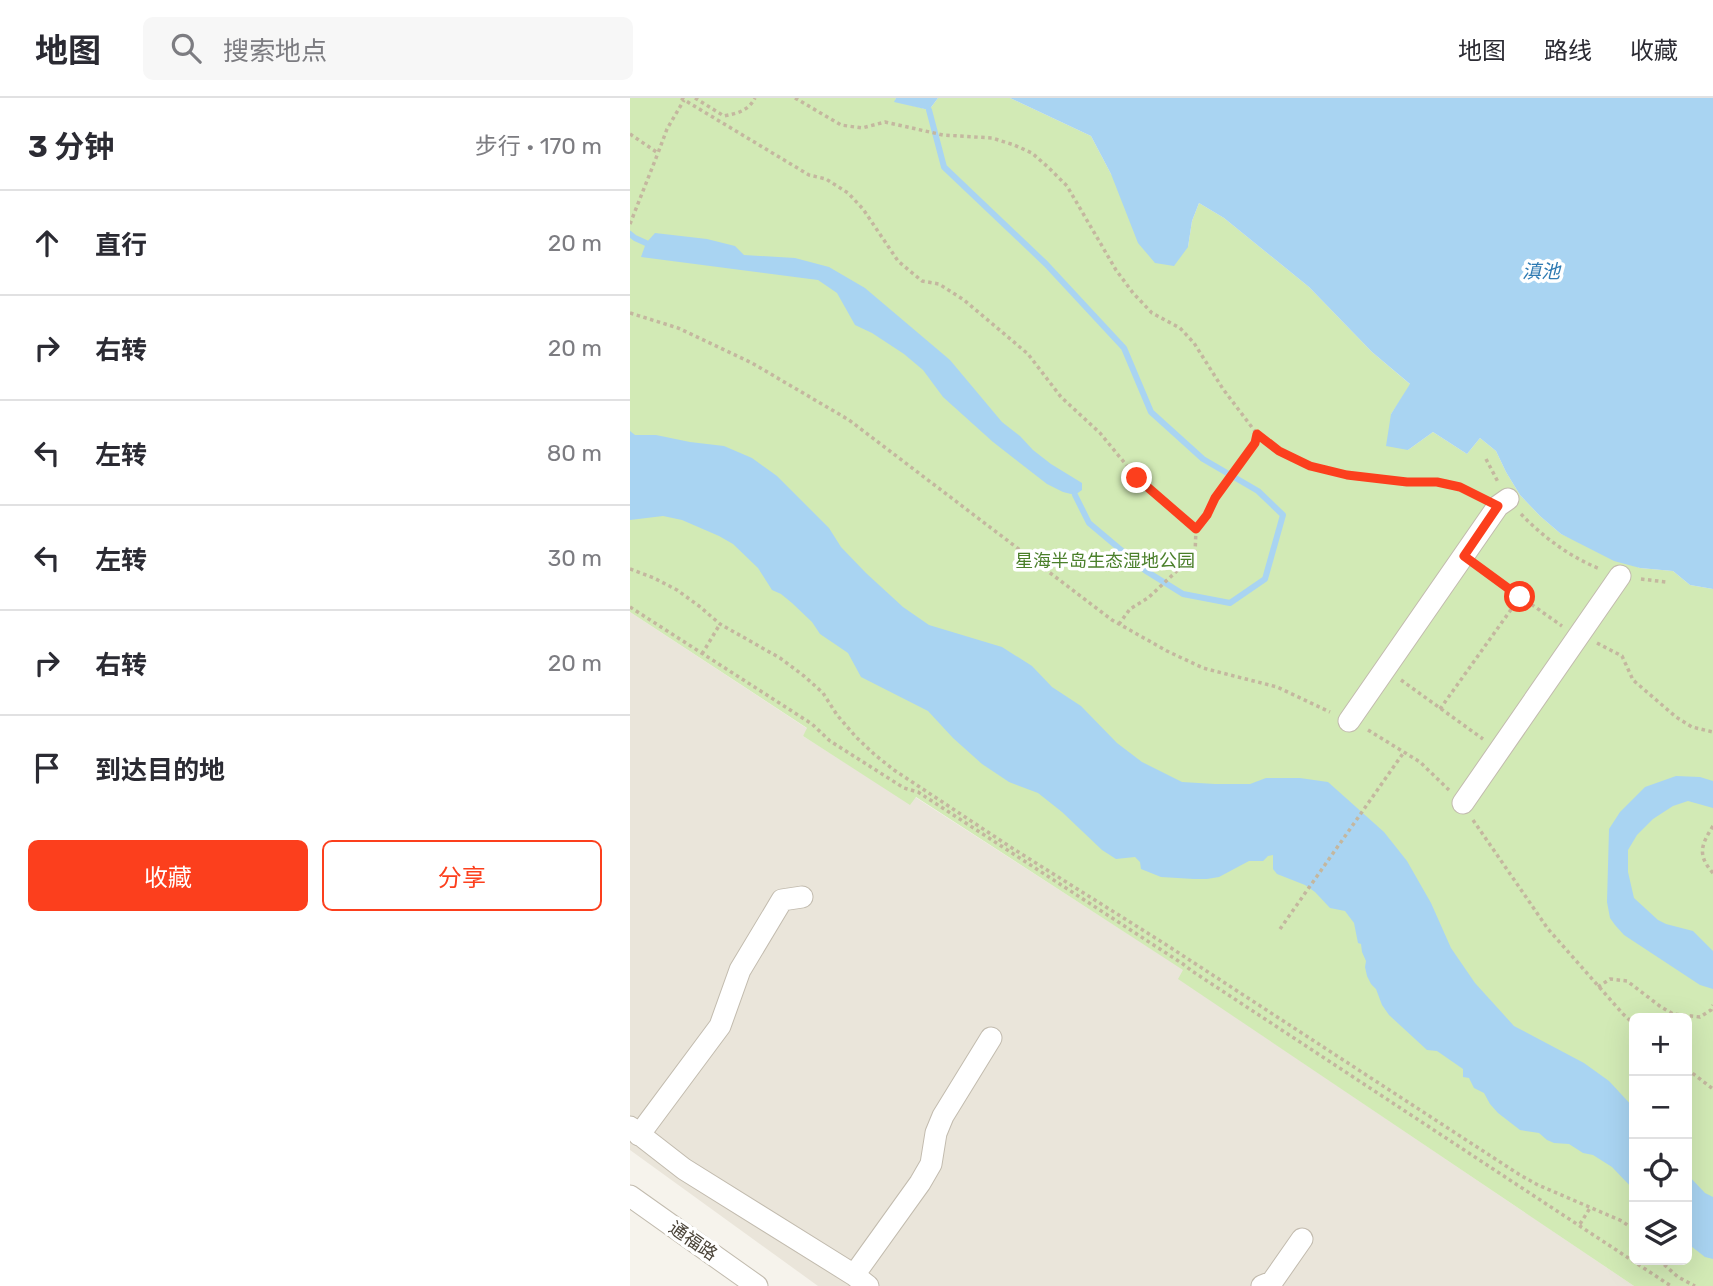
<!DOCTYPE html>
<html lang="zh">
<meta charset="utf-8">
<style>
:root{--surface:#fff;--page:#f7f7f7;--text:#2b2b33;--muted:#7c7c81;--line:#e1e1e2;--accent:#fc3f1d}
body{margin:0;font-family:Rubik,"Noto Sans SC",sans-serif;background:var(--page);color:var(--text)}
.controls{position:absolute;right:21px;bottom:21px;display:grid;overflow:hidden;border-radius:10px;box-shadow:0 7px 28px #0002}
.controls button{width:63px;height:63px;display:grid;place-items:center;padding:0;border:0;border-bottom:2px solid var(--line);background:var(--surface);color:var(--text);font:35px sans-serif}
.stop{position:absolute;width:21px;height:21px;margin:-16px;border:5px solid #fc3f1d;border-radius:50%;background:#fff}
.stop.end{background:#fc3f1d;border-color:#fff;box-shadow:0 2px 7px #0008}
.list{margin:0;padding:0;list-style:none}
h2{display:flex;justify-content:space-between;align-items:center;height:91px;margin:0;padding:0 28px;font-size:30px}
h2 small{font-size:23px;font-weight:400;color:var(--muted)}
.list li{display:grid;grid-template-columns:46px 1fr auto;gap:21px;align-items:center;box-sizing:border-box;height:105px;padding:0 28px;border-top:2px solid var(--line)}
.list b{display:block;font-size:26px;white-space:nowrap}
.list em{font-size:23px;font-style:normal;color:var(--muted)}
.actions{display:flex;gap:14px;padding:21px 28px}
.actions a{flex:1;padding:16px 0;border:2px solid var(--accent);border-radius:10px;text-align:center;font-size:24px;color:var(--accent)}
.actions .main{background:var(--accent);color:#fff}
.icon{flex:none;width:38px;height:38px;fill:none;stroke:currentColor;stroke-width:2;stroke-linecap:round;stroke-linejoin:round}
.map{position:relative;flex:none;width:1083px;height:1188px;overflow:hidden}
header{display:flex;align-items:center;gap:42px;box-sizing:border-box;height:98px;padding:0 35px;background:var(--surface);border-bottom:2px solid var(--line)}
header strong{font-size:33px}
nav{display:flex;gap:38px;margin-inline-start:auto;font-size:24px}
.search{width:490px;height:63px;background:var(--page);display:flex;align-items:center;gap:18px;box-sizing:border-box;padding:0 24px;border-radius:10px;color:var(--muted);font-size:26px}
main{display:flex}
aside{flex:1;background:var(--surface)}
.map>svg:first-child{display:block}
.residential{fill:#eae5da}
.green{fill:#d2eab5;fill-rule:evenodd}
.water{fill:#a9d4f2}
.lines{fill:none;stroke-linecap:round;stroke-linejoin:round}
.stream{stroke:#a9d4f2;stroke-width:6}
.street-casing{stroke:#c2bbae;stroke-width:23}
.path{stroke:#c4b79f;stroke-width:3.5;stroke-dasharray:3.5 3.5;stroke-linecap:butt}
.street{stroke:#fff;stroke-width:21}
.route{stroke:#fc3f1d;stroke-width:9}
.labels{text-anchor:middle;stroke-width:7;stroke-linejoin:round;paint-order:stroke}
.park-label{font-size:18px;fill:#4a7f2a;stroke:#fff}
.street-label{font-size:18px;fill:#4b4439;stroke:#fff}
.water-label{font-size:19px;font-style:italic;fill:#2e7ab2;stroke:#fff}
</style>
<header>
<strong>地图</strong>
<div class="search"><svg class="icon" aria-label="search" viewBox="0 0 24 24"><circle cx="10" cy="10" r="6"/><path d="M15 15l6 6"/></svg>搜索地点</div>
<nav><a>地图</a><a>路线</a><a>收藏</a></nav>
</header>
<main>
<aside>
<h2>3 分钟<small>步行 · 170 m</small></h2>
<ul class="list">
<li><svg class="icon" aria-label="ahead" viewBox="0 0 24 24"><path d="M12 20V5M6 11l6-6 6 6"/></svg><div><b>直行</b></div><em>20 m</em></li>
<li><svg class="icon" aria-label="right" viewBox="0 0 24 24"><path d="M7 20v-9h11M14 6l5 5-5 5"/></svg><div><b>右转</b></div><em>20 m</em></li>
<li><svg class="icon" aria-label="left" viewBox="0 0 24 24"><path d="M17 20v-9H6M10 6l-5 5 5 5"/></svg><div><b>左转</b></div><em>80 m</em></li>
<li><svg class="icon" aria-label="left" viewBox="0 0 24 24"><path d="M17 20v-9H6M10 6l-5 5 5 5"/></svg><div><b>左转</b></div><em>30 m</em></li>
<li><svg class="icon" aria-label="right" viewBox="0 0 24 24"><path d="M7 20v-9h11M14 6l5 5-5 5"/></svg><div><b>右转</b></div><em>20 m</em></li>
<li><svg class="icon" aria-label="arrive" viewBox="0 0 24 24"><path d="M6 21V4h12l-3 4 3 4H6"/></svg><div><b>到达目的地</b></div></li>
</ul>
<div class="actions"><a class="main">收藏</a><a>分享</a></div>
</aside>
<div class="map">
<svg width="1083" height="1188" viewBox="0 0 1083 1188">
<rect width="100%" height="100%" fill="#f6f3ec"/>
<path class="residential" d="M0,514L178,631L173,638L280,706L285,699L554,872L549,881L1004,1188H188L0,1052Z"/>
<path class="green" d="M0,0H266L265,3L299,12L308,0H380L461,38L481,76L558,149L562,123L569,105L594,120L679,189L742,254L781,287L761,316L778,352L803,334L837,356L850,340L866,353L876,374L890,397L910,418L931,436L1010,470L1043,473L1060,487L1083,491V1188H1004L548,881L553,872L286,699L280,707L173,638L177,630L0,514ZM1004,920H1057V1162H1004Z"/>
<path class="water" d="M266,0H308L299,12L264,4Z
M380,0H1083V491L1060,487L1043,473L1010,470L984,463L931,436L910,418L890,397L876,374L866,353L850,340L837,356L803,334L778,352L756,348L761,316L780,286L742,254L679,189L594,120L569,105L562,123L558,149L544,168L525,165L508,145L481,76L461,38Z
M25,135L77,141L105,148L114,157L165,160L199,169L235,190L320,262L372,324L390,338L403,352L421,366L452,385V392L445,397L433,394L417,386L363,344L313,299L293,272L274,256L242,235L225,227L207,195L188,182L11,159L16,145Z
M0,333L5,337H26L60,344L94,348L122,360L147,378L199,430L211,449L236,475L273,509L299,527L372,549L402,568L422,589L451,608L487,645L512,664L552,684L585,686H620L636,680H670L698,684L754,734L777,763L801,805L821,850L845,885L884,928L954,965L979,983L1004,1010V1092L982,1069L963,1057L953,1055L939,1046L924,1045L917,1042L909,1035L890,1032L868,1015L860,1006L854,995L844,990L839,980L833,979V971L807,953L797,952L759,917L752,907L746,891L741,886L737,878L735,869L736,863L732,854L731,846L728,845L724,825L715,813L700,810L685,794L675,787L647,776L643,771V757L638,758L633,763H619L589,779L577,781H564L531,779L511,771L510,764L505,759L486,761L472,752L432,714L408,695L379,684L352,666L323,640L298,613L231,579L218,555L190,536L182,524L162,505L151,496L142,492L128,470L103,446L89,438L52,422L33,418L0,422Z
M1046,678L1070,679L1083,683V710L1058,703L1043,708L1023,721L1007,737L998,752V774L1004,800L1028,822L1036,826L1063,833L1083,853V891L1070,887L994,837L985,827L980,820L977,804L979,731L990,714L1015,689Z
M1057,1076L1075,1095L1083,1099V1161L1075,1159L1057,1145Z"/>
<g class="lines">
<path class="stream" d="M299,12L314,69L416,166L494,250L521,314L573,361L628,393L653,417L635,481L600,505L553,496L516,473L459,425L445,397
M0,136L5,140L16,145"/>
<g class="street-casing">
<path id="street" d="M719,623L868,408L878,401
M833,705L990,478
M0,1029L54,1071L224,1177L238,1188
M9,1037L90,928L110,872L152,802L172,799
M0,1098L127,1188
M224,1177L290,1085L301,1066L306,1035L313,1018L361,940
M632,1188L642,1184L672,1141"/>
</g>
<path class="path" d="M51,0L179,77L196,81L218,95L233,111L268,163L292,183L309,186L334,202L398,256L431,299L470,335L507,380L566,431
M65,0L94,18C108,15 118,13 125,0
M165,0L211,27L232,30L255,24L313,37L362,40L384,47L402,55L419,70L437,88L486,172L503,195L522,215L550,230L564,245L593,291L627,336L625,345L585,400L577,417L566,431L565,456L518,500L500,511L489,526
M0,36L28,55L37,31L54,2
M0,126L28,55
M0,215L48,230L122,265L219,322L482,522L537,553L573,570L647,589L700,614
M627,336L649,353L680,368L717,377L777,384H808L830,389L850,398
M856,361L868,384
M891,416C913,439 940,459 970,471
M850,470L932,528
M0,471L24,480L47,492L69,508L90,526L150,560L174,578L193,595L207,617L226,639L245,657L264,672L382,750L535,846L890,1077L908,1087L992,1123L1004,1132
M1011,481L1036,484
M0,509L182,626L200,643L274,690L288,694L553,866L562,873L1041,1188
M967,545L992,558L1003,582L1046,619L1062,629L1083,634
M72,556L90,526
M771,582L853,641
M810,611L890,499
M738,632L790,664L819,692
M843,722L918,831L993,916L1004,926
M1083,728C1071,747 1067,757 1083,775
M650,831L774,654
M968,889L980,881L997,883L1031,909L1043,916L1070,919L1081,912L1083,907
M1057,971L1083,991
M950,1126L960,1110
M1029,1162L1048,1179L1065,1188"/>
<use href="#street" class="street"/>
</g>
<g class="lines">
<path class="route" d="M507,380L566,431L577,417L585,400L625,345L627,336L649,353L680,368L717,377L777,384H807L830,389L868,408L834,458L890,499"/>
</g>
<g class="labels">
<g class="park-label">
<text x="475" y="469">星海半岛生态湿地公园</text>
</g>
<g class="street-label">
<text transform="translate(63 1143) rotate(35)" y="6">通福路</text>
</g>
<g class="water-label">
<text x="911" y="180">滇池</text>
</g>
</g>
</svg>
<div class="controls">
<button>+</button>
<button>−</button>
<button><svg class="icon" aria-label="locate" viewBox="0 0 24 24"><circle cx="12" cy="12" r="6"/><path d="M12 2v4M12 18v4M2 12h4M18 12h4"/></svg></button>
<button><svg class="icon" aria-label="layers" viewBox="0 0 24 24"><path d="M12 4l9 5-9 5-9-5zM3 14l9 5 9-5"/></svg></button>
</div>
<div class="stop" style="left:890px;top:499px"></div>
<div class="stop end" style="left:507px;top:380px"></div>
</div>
</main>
